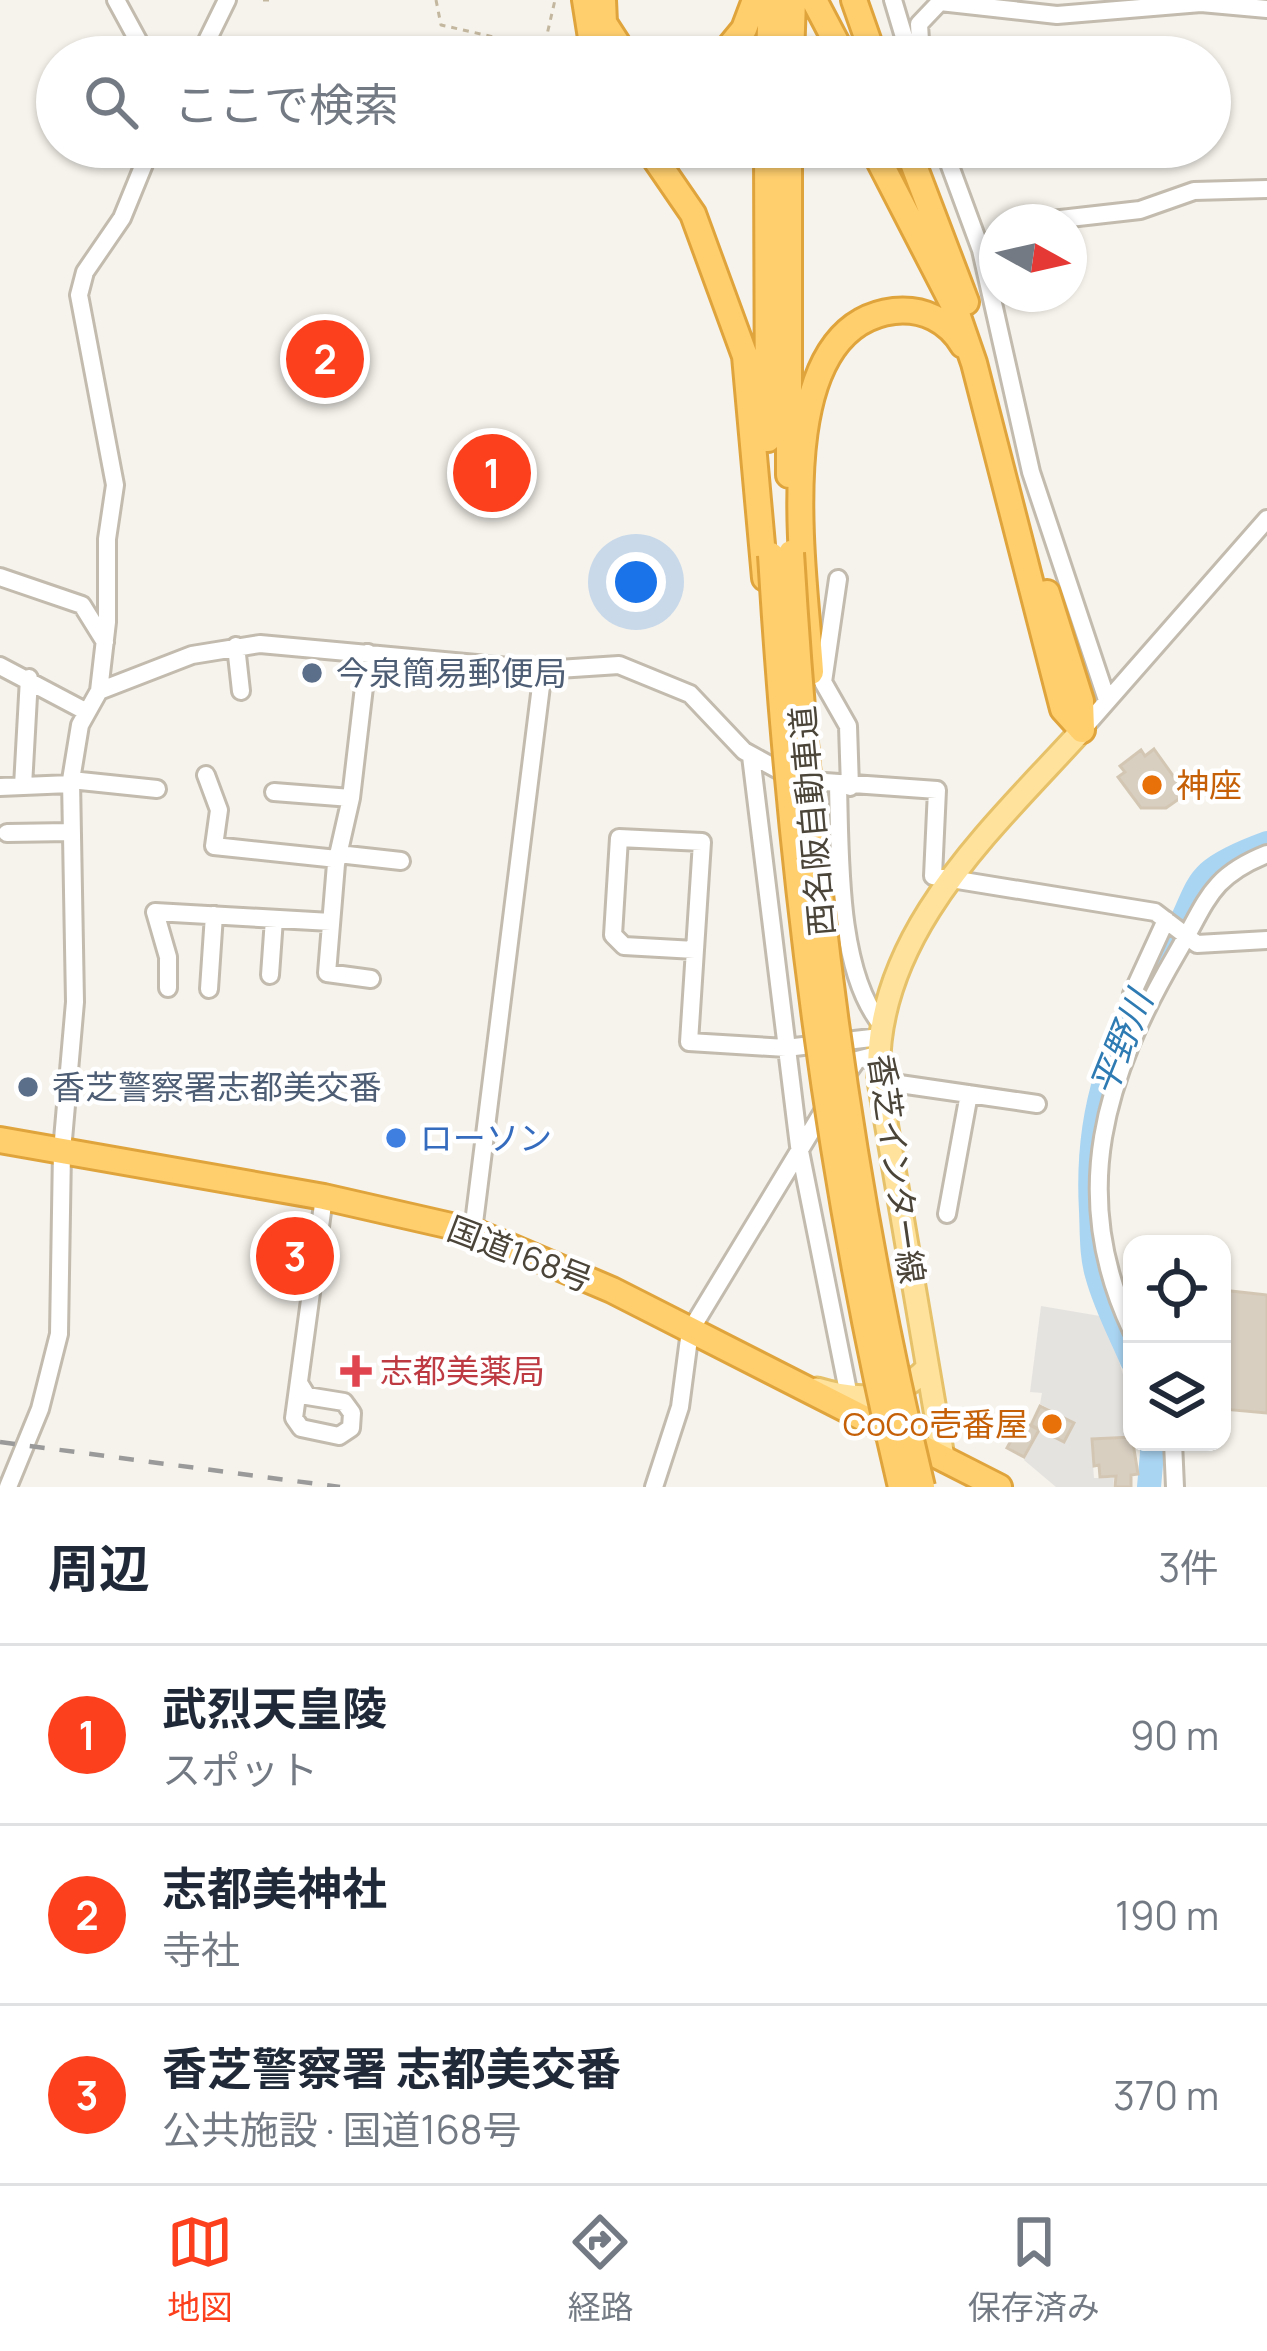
<!DOCTYPE html>
<html lang="ja">
<meta charset="utf-8">
<style>
:root{--surface:#fff;--page:#f2f2f3;--text:#1f2937;--muted:#747a83;--line:#e0e1e3;--accent:#fc3f1d}
body{margin:0;font-family:Manrope,"Noto Sans JP",sans-serif;background:var(--page);color:var(--text)}
.controls{position:absolute;right:36px;bottom:36px;display:grid;overflow:hidden;border-radius:24px;box-shadow:0 3px 9px #0004}
.controls button{width:108px;height:108px;display:grid;place-items:center;padding:0;border:0;border-bottom:3px solid var(--line);background:var(--surface);color:var(--text);font:60px sans-serif}
.compass{position:absolute;left:979px;top:204px;width:108px;height:108px;border-radius:50%;background:var(--surface);box-shadow:0 3px 9px #0004;rotate:98deg}
.you{position:absolute;left:636px;top:582px;width:42px;height:42px;margin:-30px;border:9px solid #fff;border-radius:50%;background:#1a73e8;box-shadow:0 0 0 18px #1a73e833}
.badge{display:grid;place-items:center;width:78px;height:78px;border-radius:50%;background:var(--accent);color:#fff;font-size:39px;font-weight:700}
.pin{position:absolute;translate:-50% -50%;border:6px solid #fff;box-shadow:0 3px 12px #0006}
.list{margin:0;padding:0;list-style:none}
h2{display:flex;justify-content:space-between;align-items:center;height:156px;margin:0;padding:0 48px;font-size:51px}
h2 small{font-size:39px;font-weight:400;color:var(--muted)}
.list li{display:grid;grid-template-columns:78px 1fr auto;gap:36px;align-items:center;box-sizing:border-box;height:180px;padding:0 48px;border-top:3px solid var(--line)}
.list b{display:block;font-size:45px;white-space:nowrap}
.list p{margin:0;font-size:39px;white-space:nowrap;color:var(--muted)}
.list em{font-size:39px;font-style:normal;color:var(--muted)}
.icon{flex:none;width:66px;height:66px;fill:none;stroke:currentColor;stroke-width:2;stroke-linecap:round;stroke-linejoin:round}
.map{position:relative;flex:none;width:1267px;height:1487px;overflow:hidden}
.search{position:absolute;background:var(--surface);box-shadow:0 3px 9px #0004;left:36px;right:36px;top:36px;height:132px;display:flex;align-items:center;gap:30px;box-sizing:border-box;padding:0 42px;border-radius:66px;color:var(--muted);font-size:45px}
.sheet{height:696px;background:var(--surface)}
nav{display:flex;justify-content:space-around;align-items:center;box-sizing:border-box;height:168px;border-top:3px solid var(--line);background:var(--surface);font-size:33px;color:var(--muted)}
nav a{display:grid;justify-items:center;gap:6px}
nav .on{color:var(--accent)}
.map>svg:first-child{display:block}
.parking{fill:#e5e3e0}
.lines{fill:none;stroke-linecap:round;stroke-linejoin:round}
.river{stroke:#a9d4f2;stroke-width:24}
.building{fill:#d8cfc1;stroke:#d3c7b4;stroke-width:3}
.minor-casing{stroke:#c2bbae;stroke-width:22}
.major-casing{stroke:#e6c16a;stroke-width:27}
.highway-casing{stroke:#e0a43c;stroke-width:30}
.path{stroke:#c4b79f;stroke-width:3;stroke-dasharray:6 6;stroke-linecap:butt}
.minor{stroke:#fff;stroke-width:16}
.major{stroke:#ffe39c;stroke-width:21}
.highway{stroke:#ffcf6e;stroke-width:24}
.rail{stroke:#9a9a9a;stroke-width:4.5;stroke-dasharray:15 15;stroke-linecap:butt}
.highway-bridge-casing{stroke:#e0a43c;stroke-width:30;stroke-linecap:butt}
.highway-bridge{stroke:#ffcf6e;stroke-width:24}
.service-dot{fill:#5c6f8a;stroke:#fff;stroke-width:4.5}
.food-dot{fill:#e8710a;stroke:#fff;stroke-width:4.5}
.shop-dot{fill:#3f7fe0;stroke:#fff;stroke-width:4.5}
.health-dot{fill:#e0444e;stroke:#fff;stroke-width:4.5}
.labels{text-anchor:middle;stroke-width:9;stroke-linejoin:round;paint-order:stroke}
.service-label{font-size:33px;fill:#4e5e75;stroke:#fff;text-anchor:start}
.food-label{font-size:33px;fill:#c56008;stroke:#fff;text-anchor:start}
.street-label{font-size:33px;fill:#4b4439;stroke:#fff}
.shop-label{font-size:33px;fill:#366cbe;stroke:#fff;text-anchor:start}
.health-label{font-size:33px;fill:#be3a42;stroke:#fff;text-anchor:start}
.water-label{font-size:36px;font-style:italic;fill:#2e7ab2;stroke:#fff}
</style>
<div class="map">
<svg width="1267" height="1487" viewBox="0 0 1267 1487">
<rect width="100%" height="100%" fill="#f6f3ec"/>
<path class="parking" d="M1041,1306L1106,1317L1132,1405V1436L1091,1439L1094,1478H1114L1113,1487H1056L1024,1460L1040,1431L1064,1443L1075,1423L1040,1404L1042,1393L1030,1392Z"/>
<g class="lines">
<path class="river" d="M1132,1361C1120,1333 1105,1305 1097,1275C1091,1255 1092,1232 1091,1211C1085,1105 1113,1041 1166,951C1205,885 1182,874 1267,843
M1149,1487L1153,1442"/>
</g>
<path class="building" d="M1154,749L1186,794L1166,808H1141L1118,777L1125,772L1120,766L1141,750L1145,756Z
M1222,1290L1267,1295V1413L1222,1409Z
M1040,1406L1074,1423L1064,1442L1031,1425Z
M1022,1421L1039,1430L1024,1457L1007,1448Z
M1132,1437L1138,1474L1131,1475V1487H1115L1116,1476L1100,1477L1099,1465L1094,1466L1092,1439Z"/>
<g class="lines">
<g class="minor-casing">
<path id="minor" d="M116,0L147,57
M893,0L910,57
M199,57L227,0
M921,57L919,24L940,2L1057,15L1201,3L1267,9
M943,147L981,250L1031,472L1107,700
M1034,222L1140,210L1194,191L1267,189
M0,577L82,605L105,642
M838,579L823,682L848,726L850,787
M236,646L241,691
M368,653L351,798L336,864L327,973L371,979
M0,666L87,712
M99,691L192,655L260,644L543,670L619,665L690,694L744,751L797,780L937,790L933,876L1155,912L1197,944L1267,940
M1082,730L1267,519
M751,756L799,1146L849,1396
M206,775L219,810L214,846L337,859
M71,780L157,789
M23,786L29,678
M838,786C840,855 837,970 881,1024
M0,787L70,784
M274,792L351,798
M7,833L70,832
M338,854L401,861
M695,950L624,946L613,935L619,838L702,842L689,1042L786,1048L880,1037
M270,975L274,919
M168,988V957L155,912L331,922
M209,989L214,915
M1132,994L1166,920
M844,1078L857,1060L877,1055
M879,1081L1037,1104
M947,1214L969,1094
M473,1231L543,670
M1132,1331C1067,1194 1105,1076 1177,953C1207,902 1209,877 1267,854
M299,1383L307,1396L344,1402L352,1413L351,1428L339,1436L301,1428L294,1418L324,1197
M1173,1442L1175,1487
M8,1487L40,1409L59,1334L62,1151L75,1002L71,780L80,725L99,691L107,622V539L115,485L79,295L85,272L122,218L151,147
M654,1487L680,1407L690,1331L830,1100"/>
</g>
<g class="major-casing">
<path id="major" d="M817,1389C860,1402 896,1401 927,1368
M943,1457L879,1081C871,936 993,828 1082,730"/>
</g>
<g class="highway-casing">
<path id="highway" d="M585,0L594,57
M603,0L604,23L626,57
M814,0L844,57
M854,0L874,57
M721,57L744,29L755,0
M769,57L771,0
M791,57L793,0
M647,147L693,214L745,356L765,578
M767,147L768,439
M872,147L955,308L974,363L1063,709L1082,730
M907,147L966,302
M789,475V147
M1047,593L1081,701L1082,730
M811,672C806,581 763,327 894,311C923,308 948,320 963,345
M0,1140L324,1197L473,1231L612,1290L999,1487"/>
</g>
<path class="path" d="M263,0H272
M436,0L441,25L538,47L546,39L555,0"/>
<use href="#minor" class="minor"/>
<use href="#major" class="major"/>
<use href="#highway" class="highway"/>
<path class="rail" d="M0,1442L340,1487"/>
<g class="highway-bridge-casing">
<path id="highway-bridge" d="M791,553C810,868 848,1179 922,1487
M771,555C790,869 828,1180 901,1487"/>
</g>
<use href="#highway-bridge" class="highway-bridge"/>
</g>
<g class="service-dot">
<circle cx="312" cy="673" r="12"/>
<circle cx="28" cy="1087" r="12"/>
</g>
<g class="food-dot">
<circle cx="1152" cy="785" r="12"/>
<circle cx="1052" cy="1424" r="12"/>
</g>
<circle class="shop-dot" cx="396" cy="1138" r="12"/>
<path class="health-dot" d="M350 1353h12v12h12v12h-12v12h-12v-12h-12v-12h12z"/>
<g class="labels">
<g class="service-label">
<text x="336" y="685">今泉簡易郵便局</text>
<text x="52" y="1099">香芝警察署志都美交番</text>
</g>
<g class="food-label">
<text x="1176" y="797">神座</text>
<text x="1028" y="1436" text-anchor="end">CoCo壱番屋</text>
</g>
<g class="street-label">
<text transform="translate(812 821) rotate(-95)" y="12">西名阪自動車道</text>
<text transform="translate(897 1169) rotate(82)" y="12">香芝インター線</text>
<text transform="translate(520 1254) rotate(21)" y="12">国道168号</text>
</g>
<g class="shop-label">
<text x="420" y="1150">ローソン</text>
</g>
<g class="health-label">
<text x="380" y="1383">志都美薬局</text>
</g>
<g class="water-label">
<text transform="translate(1121 1043) rotate(-68)" y="13">平野川</text>
</g>
</g>
</svg>
<div class="controls">
<button><svg class="icon" aria-label="locate" viewBox="0 0 24 24"><circle cx="12" cy="12" r="6"/><path d="M12 2v4M12 18v4M2 12h4M18 12h4"/></svg></button>
<button><svg class="icon" aria-label="layers" viewBox="0 0 24 24"><path d="M12 4l9 5-9 5-9-5zM3 14l9 5 9-5"/></svg></button>
</div>
<svg class="compass" viewBox="-18 -18 36 36"><path d="M0-13l5 13h-10z" fill="#e53935"/><path d="M0 13l5-13h-10z" fill="#747a83"/></svg>
<div class="you"></div>
<div class="pin badge" style="left:492px;top:473px">1</div>
<div class="pin badge" style="left:325px;top:359px">2</div>
<div class="pin badge" style="left:295px;top:1256px">3</div>
<div class="search"><svg class="icon" aria-label="search" viewBox="0 0 24 24"><circle cx="10" cy="10" r="6"/><path d="M15 15l6 6"/></svg>ここで検索</div>
</div>
<section class="sheet">
<h2>周辺<small>3件</small></h2>
<ul class="list">
<li><span class="badge">1</span><div><b>武烈天皇陵</b><p>スポット</p></div><em>90 m</em></li>
<li><span class="badge">2</span><div><b>志都美神社</b><p>寺社</p></div><em>190 m</em></li>
<li><span class="badge">3</span><div><b>香芝警察署 志都美交番</b><p>公共施設 · 国道168号</p></div><em>370 m</em></li>
</ul>
</section>
<nav>
<a class="on"><svg class="icon" aria-label="map" viewBox="0 0 24 24"><path d="M3 6l6-2 6 2 6-2v14l-6 2-6-2-6 2zM9 4v14M15 6v14"/></svg>地図</a>
<a><svg class="icon" aria-label="directions" viewBox="0 0 24 24"><path d="M12 3l9 9-9 9-9-9zM9 14v-3h6M13 9l2 2-2 2"/></svg>経路</a>
<a><svg class="icon" aria-label="saved" viewBox="0 0 24 24"><path d="M7 4h10v16l-5-4-5 4z"/></svg>保存済み</a>
</nav>
